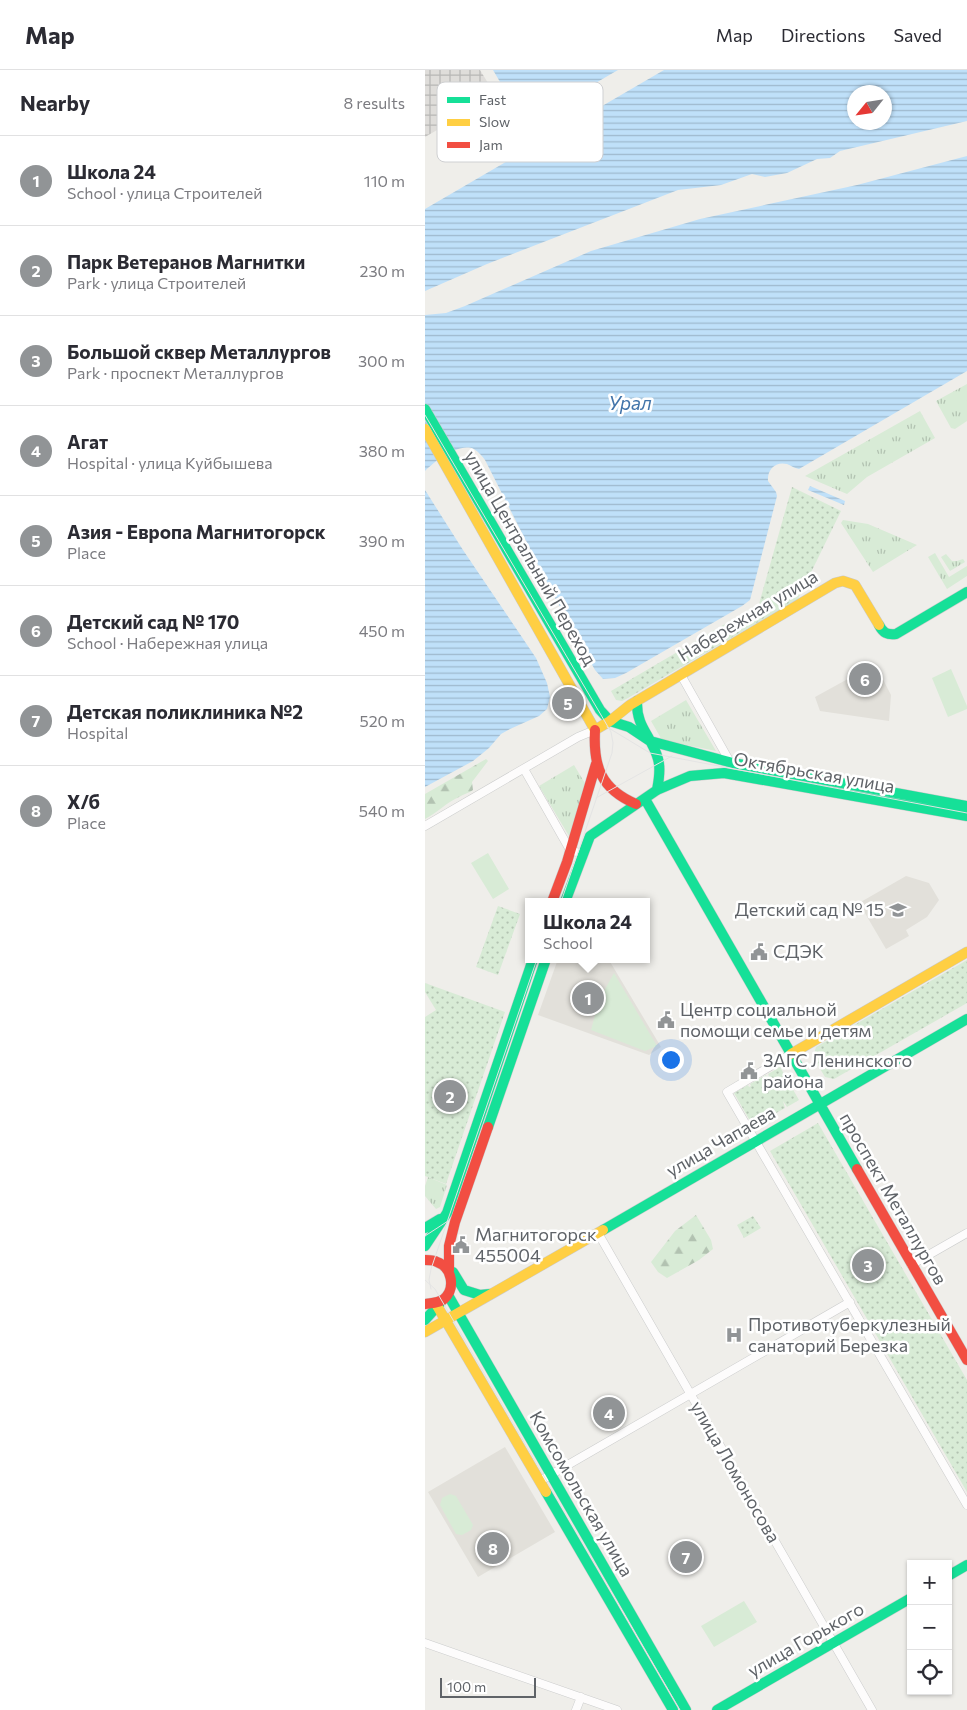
<!DOCTYPE html>
<meta charset="utf-8">
<style>
:root{--surface:#fff;--page:#f2f2f3;--text:#2b2b33;--muted:#7c7c81;--line:#e1e1e2;--accent:#919496}
body{margin:0;font-family:Commissioner,sans-serif;background:var(--page);color:var(--text)}
.controls{position:absolute;right:15px;bottom:15px;display:grid;overflow:hidden;border-radius:0px;box-shadow:0 1px 4px #0004}
.controls button{width:45px;height:45px;display:grid;place-items:center;padding:0;border:0;border-bottom:1px solid var(--line);background:var(--surface);color:var(--text);font:25px sans-serif}
.compass{position:absolute;left:422px;top:15px;width:45px;height:45px;border-radius:50%;background:var(--surface);box-shadow:0 1px 4px #0004;rotate:240deg}
.scale{position:absolute;left:15px;bottom:12px;width:96px;box-sizing:border-box;padding-left:5px;border:2px solid #5f6368;border-top:0;font-size:14px;line-height:18px;white-space:nowrap;color:#5f6368;-webkit-text-stroke:4px #fff;paint-order:stroke}
.you{position:absolute;left:245px;top:989px;width:18px;height:18px;margin:-12px;border:4px solid #fff;border-radius:50%;background:#1a73e8;box-shadow:0 0 0 8px #1a73e833}
.badge{display:grid;place-items:center;width:32px;height:32px;border-radius:50%;background:var(--accent);color:#fff;font-size:16px;font-weight:700}
.pin{position:absolute;translate:-50% -50%;border:2px solid #fff;box-shadow:0 1px 5px #0006}
.popup{position:absolute;left:100px;top:828px;width:125px;height:65px;box-sizing:border-box;display:grid;place-content:center;border-radius:0px;background:var(--surface);filter:drop-shadow(0 1px 4px #0005);font-size:16px;white-space:nowrap;color:var(--muted)}
.popup b{font-size:19px;color:var(--text)}
.popup::after{content:'';position:absolute;left:50%;top:100%;margin-left:-10px;border:10px solid transparent;border-top-color:var(--surface)}
.list{margin:0;padding:0;list-style:none}
h2{display:flex;justify-content:space-between;align-items:center;height:65px;margin:0;padding:0 20px;font-size:21px}
h2 small{font-size:16px;font-weight:400;color:var(--muted)}
.list li{display:grid;grid-template-columns:32px 1fr auto;gap:15px;align-items:center;box-sizing:border-box;height:90px;padding:0 20px;border-top:1px solid var(--line)}
.list b{display:block;font-size:19px;white-space:nowrap}
.list p{margin:0;font-size:16px;white-space:nowrap;color:var(--muted)}
.list em{font-size:16px;font-style:normal;color:var(--muted)}
.icon{flex:none;width:28px;height:28px;fill:none;stroke:currentColor;stroke-width:2;stroke-linecap:round;stroke-linejoin:round}
.map{position:relative;flex:none;width:542px;height:1640px;overflow:hidden}
header{display:flex;align-items:center;gap:30px;box-sizing:border-box;height:70px;padding:0 25px;background:var(--surface);border-bottom:1px solid var(--line)}
header strong{font-size:24px}
nav{display:flex;gap:28px;margin-inline-start:auto;font-size:18px}
main{display:flex}
aside{flex:1;background:var(--surface)}
.map>svg:first-child{display:block}
.industrial{fill:url(#industrial-grid)}
.education{fill:#e2e0da}
.grass{fill:url(#grass-tufts)}
.forest{fill:url(#forest-firs)}
.park{fill:url(#park-dots)}
.pitch{fill:#d8ebd6}
.water{fill:url(#water-rules);fill-rule:evenodd}
.lines{fill:none;stroke-linecap:round;stroke-linejoin:round}
.street-casing{stroke:#cbcccc;stroke-width:9}
.fast-casing{stroke:#cacacb;stroke-width:11}
.slow-casing{stroke:#cacacb;stroke-width:11}
.jam-casing{stroke:#cacacb;stroke-width:11}
.street{stroke:#fdfcfc;stroke-width:8}
.fast{stroke:#16e098;stroke-width:10}
.slow{stroke:#ffcf43;stroke-width:10}
.jam{stroke:#f24e42;stroke-width:10}
.tram{stroke:#e4e4e4;stroke-width:1}
.labels{text-anchor:middle;stroke-width:5;stroke-linejoin:round;paint-order:stroke}
.street-label{font-size:18px;fill:#5f6368;stroke:#fff}
.poi-label{font-size:18px;fill:#5f6368;stroke:#fff;text-anchor:start}
.water-label{font-size:19px;font-style:italic;fill:#4174aa;stroke:#fff}
.key{fill:#fff;stroke:#cfd0d2;stroke-width:1}
.key-label{font-size:14px;fill:#5f6368}
</style>
<header>
<strong>Map</strong>
<nav><a>Map</a><a>Directions</a><a>Saved</a></nav>
</header>
<main>
<aside>
<h2>Nearby<small>8 results</small></h2>
<ul class="list">
<li><span class="badge">1</span><div><b>Школа 24</b><p>School · улица Строителей</p></div><em>110 m</em></li>
<li><span class="badge">2</span><div><b>Парк Ветеранов Магнитки</b><p>Park · улица Строителей</p></div><em>230 m</em></li>
<li><span class="badge">3</span><div><b>Большой сквер Металлургов</b><p>Park · проспект Металлургов</p></div><em>300 m</em></li>
<li><span class="badge">4</span><div><b>Агат</b><p>Hospital · улица Куйбышева</p></div><em>380 m</em></li>
<li><span class="badge">5</span><div><b>Азия - Европа Магнитогорск</b><p>Place</p></div><em>390 m</em></li>
<li><span class="badge">6</span><div><b>Детский сад № 170</b><p>School · Набережная улица</p></div><em>450 m</em></li>
<li><span class="badge">7</span><div><b>Детская поликлиника №2</b><p>Hospital</p></div><em>520 m</em></li>
<li><span class="badge">8</span><div><b>Х/б</b><p>Place</p></div><em>540 m</em></li>
</ul>
</aside>
<div class="map">
<svg width="542" height="1640" viewBox="0 0 542 1640">
<defs>
<pattern id="industrial-grid" width="8" height="8" patternUnits="userSpaceOnUse" patternTransform="scale(1.25)"><rect width="8" height="8" fill="#dfddda"/><path d="M0 4h8M4 0v8" fill="none" stroke="#b8b7b5"/></pattern>
<pattern id="grass-tufts" width="24" height="20" patternUnits="userSpaceOnUse" patternTransform="scale(1.25)"><rect width="24" height="20" fill="#d8ebd6"/><path d="M3 7l-1-3M5 7V3M7 7l1-3M15 17l-1-3M17 17v-4M19 17l1-3" fill="none" stroke="#b2c2b1"/></pattern>
<pattern id="forest-firs" width="22" height="20" patternUnits="userSpaceOnUse" patternTransform="scale(1.25)"><rect width="22" height="20" fill="#d8ebd6"/><path d="M5 1l3.5 6h-7zM16 11l3.5 6h-7z" fill="#b2c2b1"/></pattern>
<pattern id="park-dots" width="8" height="8" patternUnits="userSpaceOnUse" patternTransform="scale(1.25)"><rect width="8" height="8" fill="#d8ebd6"/><path d="M2 2h.1M6 6h.1" fill="none" stroke="#b2c2b1" stroke-width="1.8" stroke-linecap="round"/></pattern>
<pattern id="water-rules" width="6" height="5" patternUnits="userSpaceOnUse" patternTransform="scale(1.25)"><rect width="6" height="5" fill="#bfe0f9"/><path d="M0 2.5h6" fill="none" stroke="#9eb9cd"/></pattern>
</defs>
<rect width="100%" height="100%" fill="#efeeea"/>
<path class="industrial" d="M0,0H55L71,26L0,67Z"/>
<path class="education" d="M450,594L466,625L464,651L395,641L390,627Z
M481,806L504,813L514,830L502,847L481,860L484,866L461,879L434,833Z
M133,889L184,890L236,977L224,985L113,945Z
M80,1377L130,1462L53,1507L3,1422Z"/>
<path class="grass" d="M542,314V351L530,359L526,358L511,331Z
M495,341L510,368L442,407L422,424L380,406Z
M418,450L443,454L492,475L448,502L416,453Z
M510,483L524,507L542,496V506L522,519L503,487Z
M521,484L527,491H532L538,489L540,492L525,501L516,487Z
M261,630L291,681L237,670L226,651Z
M149,695L161,715L144,766L114,716Z
M3,1107L22,1115L15,1137L11,1139L0,1126V1116Z"/>
<path class="forest" d="M61,689L63,691L47,712L48,720C44,723 39,724 34,727C22,732 12,743 0,749V724Z
M271,1145L286,1170L288,1179L274,1190L242,1208L233,1202L226,1192L250,1161Z"/>
<path class="park" d="M367,417L416,441L373,529L203,628L197,631L191,630L186,621L334,534Z
M73,836L95,844L73,905L51,897Z
M542,890V933L409,1009L400,1007L388,987L391,977Z
M0,913L80,942L21,1114L0,1106V947L11,940L0,922Z
M355,997L374,1030L362,1037L358,1031L360,1038L344,1047L340,1042L342,1048L328,1056L309,1023L323,1015L324,1017L326,1016L325,1014L341,1005L342,1007L344,1006L343,1004Z
M393,1053L542,1310V1422L345,1081Z
M328,1146L336,1158L319,1168L312,1155Z"/>
<path class="pitch" d="M526,599L542,636V639L523,647L507,608Z
M63,783L84,819L68,829L46,793Z
M189,903L232,976L220,981L166,960L174,930Z
M25,1424L31,1426L48,1455L46,1460L37,1465L31,1464L15,1435L17,1428Z
M319,1531L332,1552L289,1577L276,1556Z"/>
<path class="water" d="M68,0H193L150,25L125,27L110,32L85,29Z
M239,0H542V51L415,81L405,88L392,89L362,103L340,107L327,104L296,115L253,120L62,194L0,221V139ZM460,22V52H430V22Z
M542,86V301L374,399C369,398 367,396 362,394C350,391 342,400 343,411L351,422L352,426L325,530L317,536L201,603L190,608L178,609L170,600L130,528L60,390C57,386 54,382 49,379C34,372 10,391 0,401V245L21,243L40,236L166,181L275,149L432,115Z
M385,416L420,431L419,435L383,420Z
M0,420L38,480L111,588L122,613L125,627L122,639L114,646L85,659L76,664L64,678L48,691L0,717Z"/>
<g class="lines">
<g class="street-casing">
<path id="street" d="M256,605L305,692
M99,699L145,780L158,784
M0,756L153,667L170,660
M366,984L302,1022L542,1435
M173,1163L447,1640
M486,1195L542,1163
M115,1411L425,1232
M0,1573L192,1640
M151,1640L156,1627"/>
</g>
<g class="fast-casing">
<path id="fast" d="M0,339L175,640L185,651
M454,555C458,563 462,565 471,564L542,522
M212,631C211,658 227,666 233,689C236,699 234,710 232,720
M185,651L204,657L225,671L308,693L542,736
M220,729L432,1099
M140,832L165,766L232,720L265,706L299,703L542,746
M63,1057L121,889
M0,1158L15,1149
M178,1160L542,949
M0,1176L22,1143L108,889
M28,1202L39,1220L55,1225L65,1224
M23,1225L261,1640
M0,1250L16,1232
M121,1422L248,1640
M523,1506L542,1495
M292,1640L486,1528"/>
</g>
<g class="slow-casing">
<path id="slow" d="M0,359L170,660
M170,660L185,651L205,635L410,513L418,511L430,515L454,555
M366,984L542,882
M11,1234L121,1422
M0,1262L178,1160"/>
</g>
<g class="jam-casing">
<path id="jam" d="M170,660C168,697 176,719 211,734
M127,832L142,792L171,694
M432,1099L542,1290
M0,1190C4,1190 9,1190 12,1192C27,1197 31,1218 19,1229C14,1233 7,1233 0,1234
M24,1200V1176L30,1152L63,1057"/>
</g>
<use href="#street" class="street"/>
<use href="#fast" class="fast"/>
<use href="#slow" class="slow"/>
<use href="#jam" class="jam"/>
<path class="tram" d="M0,345L186,662L188,673L187,683L136,832
M182,657L225,683L542,743
M171,728L247,686
M0,1166L23,1151
M0,1210L10,1219L255,1640
M6,1219L4,1210L6,1199L112,889"/>
</g>
<defs>
<g id="school-bare" transform="scale(1.35)"><path d="M0-5L7-2L0 1L-7-2ZM-4 1L0 2.5L4 1V4Q0 6-4 4Z" fill="#919496" stroke="#fff" stroke-width="2.5" paint-order="stroke"/></g>
<g id="civic-bare" transform="scale(1.35)"><path d="M-.6-6.5H3V-4.5H.6V-3L4-1V1h2V6H-6V1h2V-1L-.6-3ZM-1.2 2.5V6h2.4V2.5Z" fill="#919496" stroke="#fff" stroke-width="2.5" paint-order="stroke"/></g>
<g id="hospital-bare" transform="scale(1.35)"><path d="M-5-5h3v3.5h4V-5h3V5h-3V1.5h-4V5h-3Z" fill="#919496" stroke="#fff" stroke-width="2.5" paint-order="stroke"/></g>
</defs>
<g fill-rule="evenodd">
<use href="#school-bare" x="473" y="840"/>
<use href="#civic-bare" x="334" y="882"/>
<use href="#civic-bare" x="241" y="950"/>
<use href="#civic-bare" x="324" y="1001"/>
<use href="#civic-bare" x="36" y="1175"/>
<use href="#hospital-bare" x="309" y="1265"/>
</g>
<g class="labels">
<g class="street-label">
<text transform="translate(105 488) rotate(60)" y="6">улица Центральный Переход</text>
<text transform="translate(323 546) rotate(-31)" y="6">Набережная улица</text>
<text transform="translate(389 703) rotate(10)" y="6">Октябрьская улица</text>
<text transform="translate(296 1072) rotate(-30)" y="6">улица Чапаева</text>
<text transform="translate(468 1129) rotate(60)" y="6">проспект Металлургов</text>
<text transform="translate(310 1402) rotate(60)" y="6">улица Ломоносова</text>
<text transform="translate(156 1424) rotate(60)" y="6">Комсомольская улица</text>
<text transform="translate(381 1570) rotate(-30)" y="6">улица Горького</text>
</g>
<g class="poi-label">
<text x="459" y="846" text-anchor="end">Детский сад № 15</text>
<text x="348" y="888">СДЭК</text>
<text x="255" y="946">Центр социальной<tspan x="255" dy="21">помощи семье и детям</tspan></text>
<text x="338" y="997">ЗАГС Ленинского<tspan x="338" dy="21">района</tspan></text>
<text x="50" y="1171">Магнитогорск<tspan x="50" dy="21">455004</tspan></text>
<text x="323" y="1261">Противотуберкулезный<tspan x="323" dy="21">санаторий Березка</tspan></text>
</g>
<g class="water-label">
<text x="205" y="340">Урал</text>
</g>
</g>
<rect x="12" y="12" width="166" height="80" rx="8" class="key"/>
<rect x="22" y="27" width="23" height="6" fill="#16e098"/>
<rect x="22" y="49" width="23" height="7" fill="#ffcf43"/>
<rect x="22" y="72" width="23" height="6" fill="#f24e42"/>
<g class="key-label">
<text x="54" y="35">Fast</text>
<text x="54" y="57">Slow</text>
<text x="54" y="80">Jam</text>
</g>
</svg>
<div class="controls">
<button>+</button>
<button>−</button>
<button><svg class="icon" aria-label="locate" viewBox="0 0 24 24"><circle cx="12" cy="12" r="6"/><path d="M12 2v4M12 18v4M2 12h4M18 12h4"/></svg></button>
</div>
<svg class="compass" viewBox="-18 -18 36 36"><path d="M0-13l5 13h-10z" fill="#e53935"/><path d="M0 13l5-13h-10z" fill="#7c7c81"/></svg>
<div class="scale">100 m</div>
<div class="you"></div>
<div class="pin badge" style="left:163px;top:928px">1</div>
<div class="popup"><b>Школа 24</b>School</div>
<div class="pin badge" style="left:25px;top:1026px">2</div>
<div class="pin badge" style="left:443px;top:1195px">3</div>
<div class="pin badge" style="left:184px;top:1343px">4</div>
<div class="pin badge" style="left:143px;top:633px">5</div>
<div class="pin badge" style="left:440px;top:609px">6</div>
<div class="pin badge" style="left:261px;top:1487px">7</div>
<div class="pin badge" style="left:68px;top:1478px">8</div>
</div>
</main>
